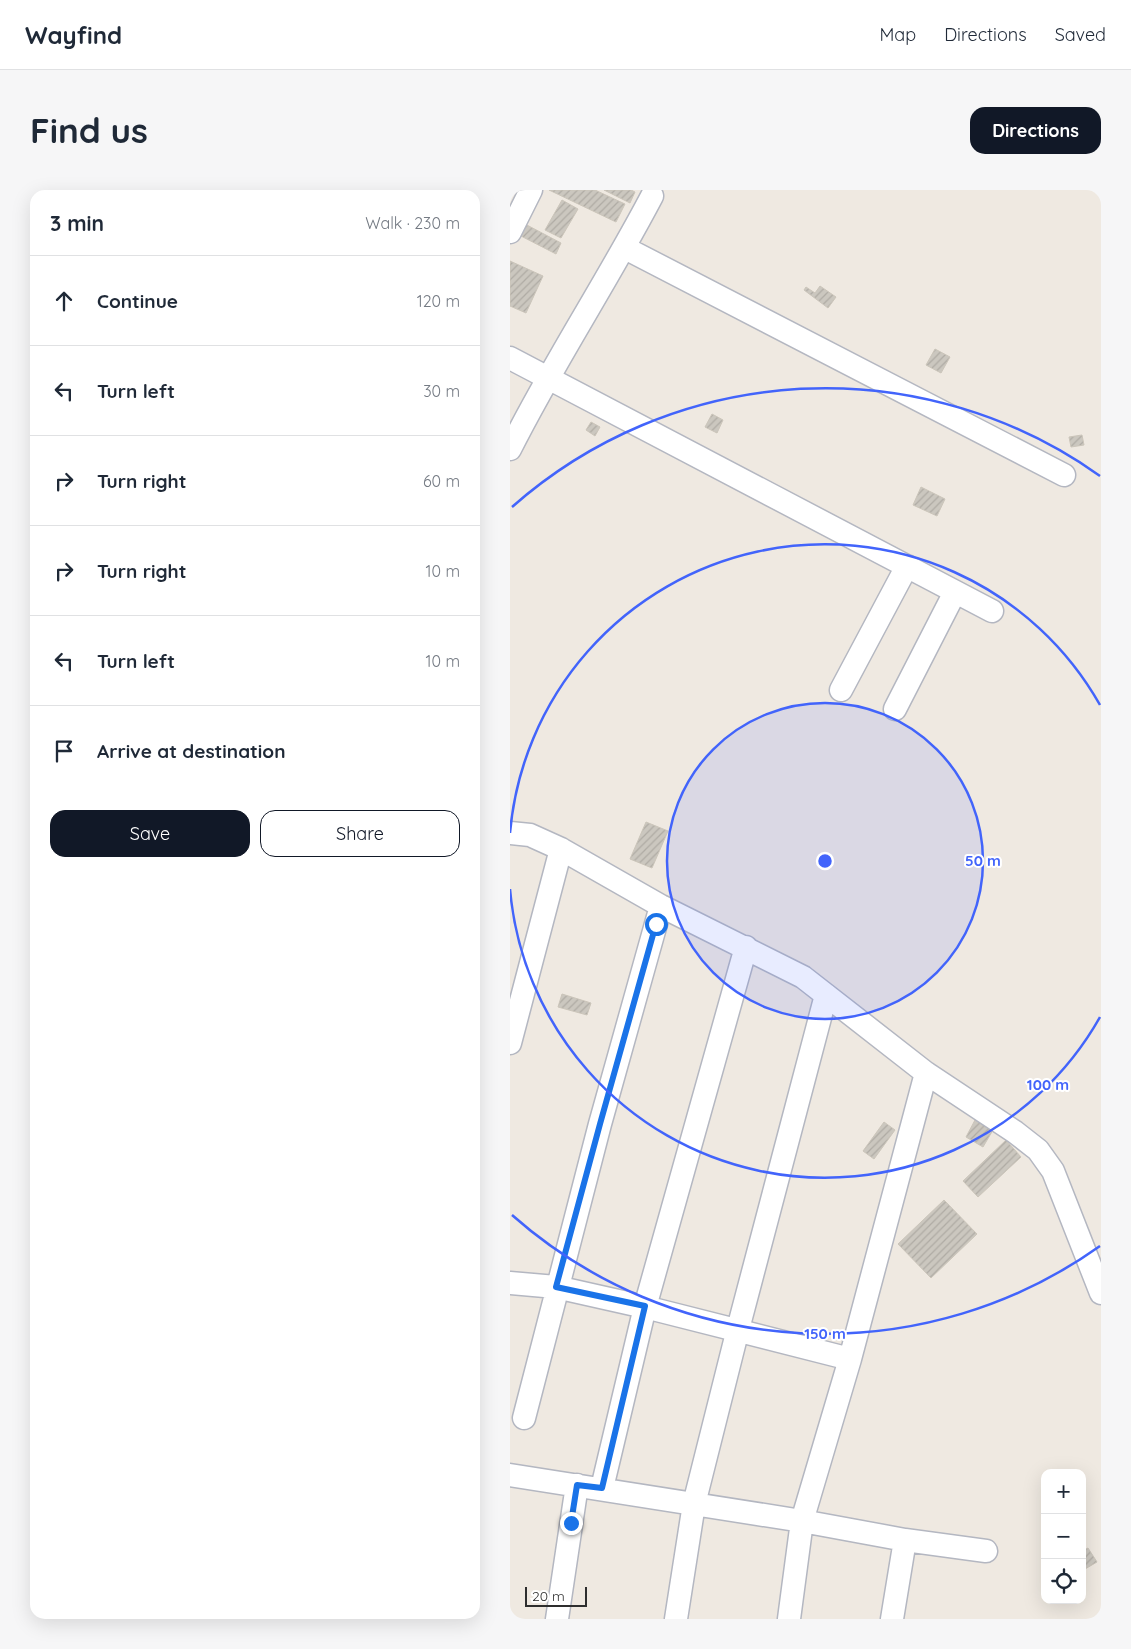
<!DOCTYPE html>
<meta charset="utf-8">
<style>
:root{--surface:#fff;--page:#f6f6f7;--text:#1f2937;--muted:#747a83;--line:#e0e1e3;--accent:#111827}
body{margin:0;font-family:Quicksand,sans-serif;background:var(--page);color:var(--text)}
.controls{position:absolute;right:15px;bottom:15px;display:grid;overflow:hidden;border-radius:10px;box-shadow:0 5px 20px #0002}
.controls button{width:45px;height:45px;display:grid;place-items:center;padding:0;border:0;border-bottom:1px solid var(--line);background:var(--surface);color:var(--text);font:25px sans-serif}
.scale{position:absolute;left:15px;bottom:12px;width:62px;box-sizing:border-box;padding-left:5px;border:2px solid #2e2e2e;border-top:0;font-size:14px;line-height:18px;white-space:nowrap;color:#2e2e2e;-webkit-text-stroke:4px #fff;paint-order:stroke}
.stop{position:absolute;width:15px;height:15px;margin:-11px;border:4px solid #1a73e8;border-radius:50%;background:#fff}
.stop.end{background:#1a73e8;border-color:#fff;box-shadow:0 1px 5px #0008}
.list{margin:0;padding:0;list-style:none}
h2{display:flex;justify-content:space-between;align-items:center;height:65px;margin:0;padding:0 20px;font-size:21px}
h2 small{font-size:16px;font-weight:400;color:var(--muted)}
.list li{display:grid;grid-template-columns:32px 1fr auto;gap:15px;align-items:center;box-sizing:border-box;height:90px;padding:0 20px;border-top:1px solid var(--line)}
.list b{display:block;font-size:19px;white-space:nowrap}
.list em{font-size:16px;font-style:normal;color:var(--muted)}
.actions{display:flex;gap:10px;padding:15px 20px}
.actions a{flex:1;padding:11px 0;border:1px solid var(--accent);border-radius:15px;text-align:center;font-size:18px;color:var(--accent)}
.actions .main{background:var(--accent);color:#fff}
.icon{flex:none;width:28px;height:28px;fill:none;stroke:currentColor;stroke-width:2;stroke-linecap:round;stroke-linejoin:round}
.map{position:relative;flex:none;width:591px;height:1429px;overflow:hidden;border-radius:15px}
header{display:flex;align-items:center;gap:30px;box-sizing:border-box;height:70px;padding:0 25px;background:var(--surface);border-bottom:1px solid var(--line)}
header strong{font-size:24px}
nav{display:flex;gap:28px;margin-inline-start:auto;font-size:18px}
.intro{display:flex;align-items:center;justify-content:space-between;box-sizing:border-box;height:120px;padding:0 30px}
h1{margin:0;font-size:35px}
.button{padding:12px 22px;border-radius:15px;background:var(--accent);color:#fff;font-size:18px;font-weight:700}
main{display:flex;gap:30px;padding:0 30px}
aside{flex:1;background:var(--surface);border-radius:15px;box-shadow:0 5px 20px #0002}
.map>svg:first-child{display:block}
.building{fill:url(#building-hatch);stroke:#cbc5ba}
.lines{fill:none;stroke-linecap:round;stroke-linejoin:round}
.minor-casing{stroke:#b4b7c1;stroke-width:25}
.minor{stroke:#fff;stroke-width:22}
.route{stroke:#1a73e8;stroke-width:6}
.ring{fill:none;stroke:#4264fb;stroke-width:2.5}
.centre{fill:#4264fb;stroke:#fff;stroke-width:2.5}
.ring-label{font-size:15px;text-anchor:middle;font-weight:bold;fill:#4264fb;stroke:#fff;stroke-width:4;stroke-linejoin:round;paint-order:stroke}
</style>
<header>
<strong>Wayfind</strong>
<nav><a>Map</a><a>Directions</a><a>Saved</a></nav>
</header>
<div class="intro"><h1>Find us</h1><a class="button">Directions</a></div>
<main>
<aside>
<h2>3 min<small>Walk · 230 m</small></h2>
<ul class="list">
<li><svg class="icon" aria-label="ahead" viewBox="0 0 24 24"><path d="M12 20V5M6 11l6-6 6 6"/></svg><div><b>Continue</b></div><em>120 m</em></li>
<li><svg class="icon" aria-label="left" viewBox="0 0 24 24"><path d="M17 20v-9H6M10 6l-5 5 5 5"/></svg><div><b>Turn left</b></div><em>30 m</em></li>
<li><svg class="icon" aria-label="right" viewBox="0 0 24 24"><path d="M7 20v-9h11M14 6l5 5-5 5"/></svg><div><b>Turn right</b></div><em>60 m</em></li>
<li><svg class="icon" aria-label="right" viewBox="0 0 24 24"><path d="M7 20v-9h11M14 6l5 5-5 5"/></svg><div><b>Turn right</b></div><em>10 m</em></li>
<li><svg class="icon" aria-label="left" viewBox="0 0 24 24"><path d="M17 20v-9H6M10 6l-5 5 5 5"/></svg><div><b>Turn left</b></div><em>10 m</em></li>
<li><svg class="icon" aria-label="arrive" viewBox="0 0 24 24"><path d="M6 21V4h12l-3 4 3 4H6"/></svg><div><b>Arrive at destination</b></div></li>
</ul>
<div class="actions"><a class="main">Save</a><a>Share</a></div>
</aside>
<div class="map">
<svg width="591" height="1429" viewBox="0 0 591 1429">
<defs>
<pattern id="building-hatch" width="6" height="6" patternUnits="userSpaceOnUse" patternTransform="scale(1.25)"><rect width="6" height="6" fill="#cbc7bf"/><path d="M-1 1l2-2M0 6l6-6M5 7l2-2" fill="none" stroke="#afaba4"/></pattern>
</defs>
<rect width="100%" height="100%" fill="#efe9e1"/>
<path class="building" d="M39,0H85L115,14L106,32Z
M94,0H121L125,2L120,13Z
M52,10L68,19L51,48L35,40Z
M15,34L51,53L46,64L9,45Z
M0,71L33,86L16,123L0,116Z
M310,96L326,107L318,118L294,100L296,97L305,103Z
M425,159L440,167L431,183L416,175Z
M202,224L213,230L207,243L195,237Z
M81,232L90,237L85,246L76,240Z
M572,245L574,255L561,257L559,247Z
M411,297L435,309L427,326L403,315Z
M136,632L158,641L142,678L120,669Z
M52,804L81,813L77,825L48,817Z
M465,930L483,940L473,957L456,947Z
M374,932L385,940L364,969L353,961Z
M496,950L511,967L468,1007L453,991Z
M434,1010L467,1044L421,1088L388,1054Z
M578,1358L587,1372L575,1379L572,1375V1361Z"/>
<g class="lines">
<g class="minor-casing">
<path id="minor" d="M0,42L21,0
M115,58L554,285
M0,168L482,421
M0,259C43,173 97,92 142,6
M331,500L397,376
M385,519L445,402
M0,643L20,645L51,659L151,716L293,787L416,883L505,942L528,960L543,981L591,1103
M0,853L51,659
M0,1093L46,1097L135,1117L340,1169
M14,1228L90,934L151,716
M0,1285L292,1331L395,1350L476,1361
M92,1298L135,1117L236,757
M47,1429L67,1295
M166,1429L184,1314L228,1139L316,805
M279,1429L292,1331L340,1169L416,883
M382,1429L395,1350"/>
</g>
<use href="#minor" class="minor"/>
</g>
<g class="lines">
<path class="route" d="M61,1333L67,1295L92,1298L135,1116L46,1097L90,934L146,734"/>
</g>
<circle cx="315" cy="671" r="158" fill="#4264fb" fill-opacity=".12"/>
<g class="ring">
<circle cx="315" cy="671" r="158"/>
<path d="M590 827A316 316 0 0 1 0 699M0 643A316 316 0 0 1 590 515"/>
<path d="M590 1056A473 473 0 0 1 2 1025M2 317A473 473 0 0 1 590 286"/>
</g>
<circle cx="315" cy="671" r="8" class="centre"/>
<g class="ring-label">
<text x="473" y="676">50 m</text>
<text x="538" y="900">100 m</text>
<text x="315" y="1149">150 m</text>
</g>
</svg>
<div class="controls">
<button>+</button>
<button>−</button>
<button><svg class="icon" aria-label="locate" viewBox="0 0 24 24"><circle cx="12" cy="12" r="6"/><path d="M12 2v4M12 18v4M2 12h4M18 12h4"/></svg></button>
</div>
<div class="scale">20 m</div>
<div class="stop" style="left:146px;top:734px"></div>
<div class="stop end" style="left:61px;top:1333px"></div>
</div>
</main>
